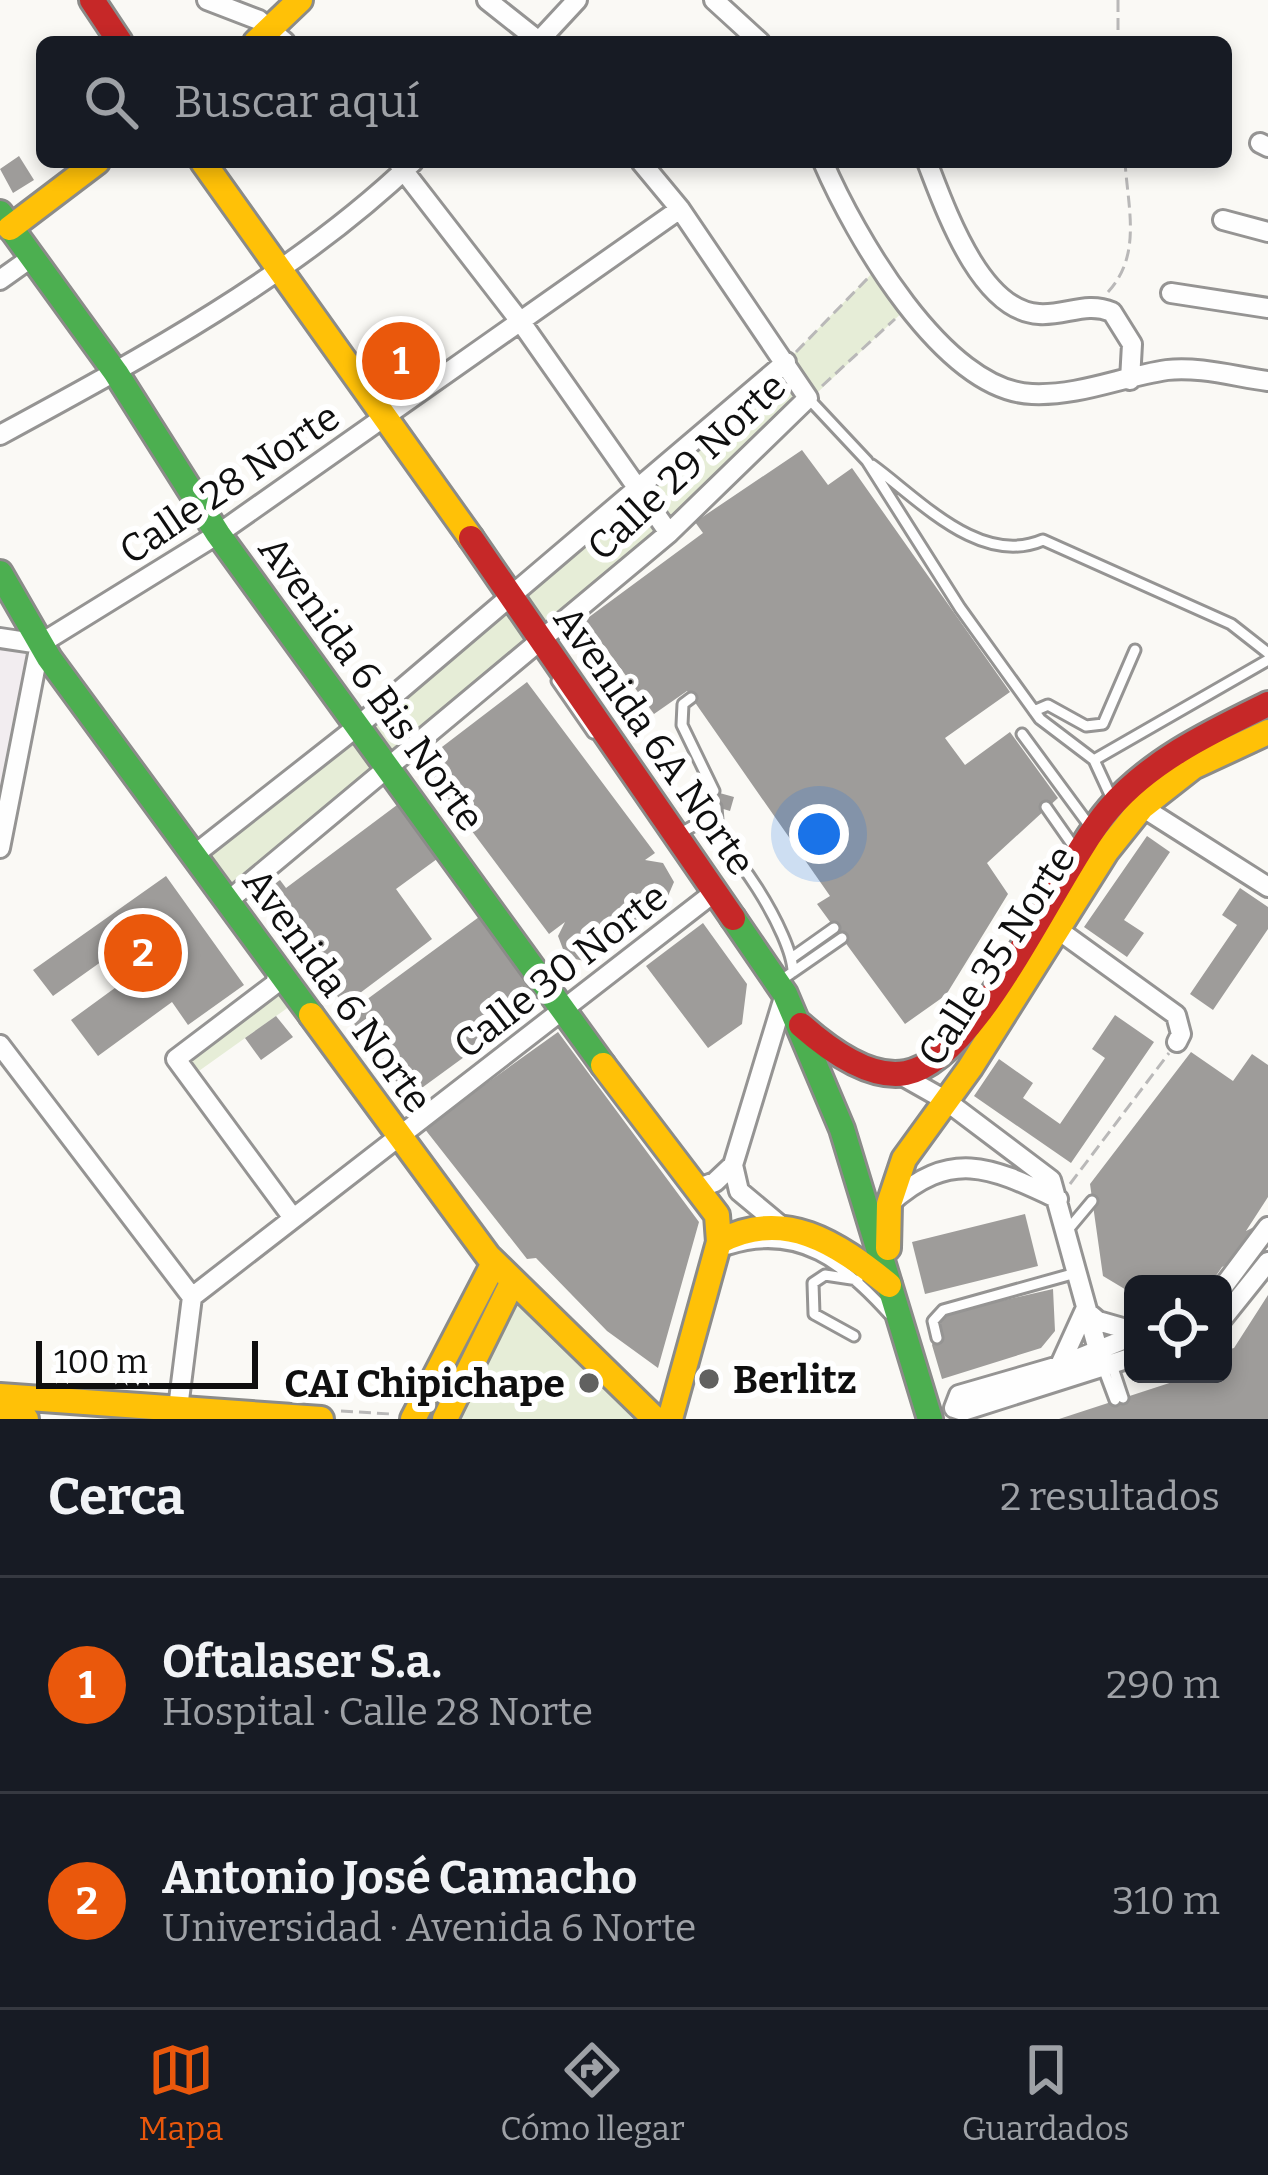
<!DOCTYPE html>
<html lang="es">
<meta charset="utf-8">
<style>
:root{--surface:#171b24;--page:#242831;--text:#f1f3f6;--muted:#9ea1a6;--line:#363941;--accent:#ea580c}
body{margin:0;font-family:Bitter,serif;background:var(--page);color:var(--text)}
.controls{position:absolute;right:36px;bottom:36px;display:grid;overflow:hidden;border-radius:18px;box-shadow:0 6px 18px #0003}
.controls button{width:108px;height:108px;display:grid;place-items:center;padding:0;border:0;border-bottom:3px solid var(--line);background:var(--surface);color:var(--text);font:60px sans-serif}
.scale{position:absolute;left:36px;bottom:30px;width:222px;box-sizing:border-box;padding-left:12px;border:6px solid #0f0f0f;border-top:0;font-size:33px;line-height:42px;white-space:nowrap;color:#0f0f0f;-webkit-text-stroke:9px #fff;paint-order:stroke}
.you{position:absolute;left:819px;top:834px;width:42px;height:42px;margin:-30px;border:9px solid #fff;border-radius:50%;background:#1a73e8;box-shadow:0 0 0 18px #1a73e833}
.badge{display:grid;place-items:center;width:78px;height:78px;border-radius:50%;background:var(--accent);color:#fff;font-size:39px;font-weight:700}
.pin{position:absolute;translate:-50% -50%;border:6px solid #fff;box-shadow:0 3px 12px #0006}
.list{margin:0;padding:0;list-style:none}
h2{display:flex;justify-content:space-between;align-items:center;height:156px;margin:0;padding:0 48px;font-size:51px}
h2 small{font-size:39px;font-weight:400;color:var(--muted)}
.list li{display:grid;grid-template-columns:78px 1fr auto;gap:36px;align-items:center;box-sizing:border-box;height:216px;padding:0 48px;border-top:3px solid var(--line)}
.list b{display:block;font-size:45px;white-space:nowrap}
.list p{margin:0;font-size:39px;white-space:nowrap;color:var(--muted)}
.list em{font-size:39px;font-style:normal;color:var(--muted)}
.icon{flex:none;width:66px;height:66px;fill:none;stroke:currentColor;stroke-width:2;stroke-linecap:round;stroke-linejoin:round}
.map{position:relative;flex:none;width:1268px;height:1419px;overflow:hidden}
.search{position:absolute;background:var(--surface);box-shadow:0 6px 18px #0003;left:36px;right:36px;top:36px;height:132px;display:flex;align-items:center;gap:30px;box-sizing:border-box;padding:0 42px;border-radius:18px;color:var(--muted);font-size:45px}
.sheet{height:588px;background:var(--surface)}
nav{display:flex;justify-content:space-around;align-items:center;box-sizing:border-box;height:168px;border-top:3px solid var(--line);background:var(--surface);font-size:33px;color:var(--muted)}
nav a{display:grid;justify-items:center;gap:6px}
nav .on{color:var(--accent)}
.map>svg:first-child{display:block}
.industrial{fill:#f2edf0}
.green{fill:#e6edd7}
.building{fill:#9e9c9a}
.lines{fill:none;stroke-linecap:round;stroke-linejoin:round}
.lane-casing{stroke:#959493;stroke-width:15}
.street-casing{stroke:#959493;stroke-width:24}
.fast-casing{stroke:#8b8b89;stroke-width:30}
.slow-casing{stroke:#8b8b89;stroke-width:30}
.jam-casing{stroke:#8b8b89;stroke-width:30}
.path{stroke:#b9b8b8;stroke-width:3;stroke-dasharray:12 6;stroke-linecap:butt}
.lane{stroke:#fefefe;stroke-width:9}
.street{stroke:#fefefe;stroke-width:18}
.fast{stroke:#4caf50;stroke-width:24}
.slow{stroke:#ffc107;stroke-width:24}
.jam{stroke:#c62828;stroke-width:24}
.poi-dot{fill:#616160;stroke:#fff;stroke-width:4.5}
.labels{text-anchor:middle;stroke-width:12;stroke-linejoin:round;paint-order:stroke}
.street-label{font-size:39px;fill:#0f0f0f;stroke:#fff}
.poi-label{font-size:39px;font-weight:bold;fill:#0f0f0f;stroke:#fff;text-anchor:start}
</style>
<div class="map">
<svg width="1268" height="1419" viewBox="0 0 1268 1419">
<rect width="100%" height="100%" fill="#faf9f5"/>
<path class="industrial" d="M0,638L40,644L0,848Z"/>
<path class="green" d="M878,267L909,306L669,533L228,901L194,855L786,362Z
M275,984L300,999L189,1078L176,1059Z
M512,1283L655,1419H445Z"/>
<path class="building" d="M19,156L34,180L13,193L0,169Z
M802,450L828,485L852,468L1010,692L945,738L965,765L1010,732L1058,798L987,863L1008,894L946,995L905,1024L817,904L830,896L687,691L654,714L585,620L703,533L695,522Z
M527,682L655,853L645,860L663,863L674,882L665,903L589,962L566,957L558,936L565,922L549,934L421,763Z
M698,787L734,797L730,811L694,800Z
M397,805L437,859L396,889L432,939L344,1005L261,894L280,880L286,888Z
M1147,836L1170,852L1124,920L1144,933L1127,957L1084,927Z
M166,876L244,985L188,1025L172,1002L98,1056L71,1020L145,966L141,960L117,977L105,959L53,996L33,970Z
M1240,888L1268,907V929L1213,1010L1190,994L1237,925L1222,915Z
M479,917L541,1001L408,1098L347,1014Z
M703,923L747,984L742,1024L708,1048L646,966Z
M1115,1015L1154,1042L1071,1163L974,1096L999,1059L1033,1083L1023,1098L1060,1124L1105,1058L1092,1049Z
M276,1016L293,1037L261,1060L245,1038Z
M558,1032L699,1222L658,1368L607,1331L536,1258L527,1259L424,1128Z
M1191,1052L1233,1081L1252,1054L1268,1065V1197L1246,1231L1268,1220V1244L1222,1267L1211,1283L1133,1284V1294L1103,1276L1090,1184Z
M1025,1214L1038,1266L925,1294L912,1242Z
M1053,1289L1055,1331L1041,1348L942,1379L932,1345L944,1314Z
M1268,1295V1419H1059L1197,1374H1223V1351L1234,1348Z"/>
<g class="lines">
<g class="lane-casing">
<path id="lane" d="M808,398L867,461L960,608L1040,719L1094,760L1112,799
M872,465C920,500 980,567 1043,540L1231,624L1268,653
M560,672L557,681L593,733
M691,698L683,704L682,725L714,791
M1034,711L1048,705L1086,726L1103,724L1135,650
M1022,734L1089,825
M1094,760L1268,660
M716,807L718,834
M1046,807L1074,847
M677,835L695,825C730,832 793,937 793,972
M793,957L834,928
M777,983L842,938
M1066,1232L1092,1201
M729,1249C798,1227 844,1264 889,1314
M854,1336L814,1314L813,1283L825,1275L858,1280
M937,1338L933,1321L943,1310L1076,1273
M1112,1365L1123,1398
M1103,1368L1115,1400"/>
</g>
<g class="street-casing">
<path id="street" d="M207,0L259,20L285,42
M487,0L540,42
M714,0L760,42
M538,42L577,0
M1260,143L1268,147
M823,162C854,234 943,391 1032,394C1080,396 1120,377 1167,370C1198,366 1237,377 1268,381
M927,162C945,208 980,311 1039,314C1065,316 1086,301 1112,312L1132,344L1130,380
M400,166L523,325L669,533
M1223,220L1268,232
M0,280L31,258
M1171,293L1268,308
M0,435C142,358 295,275 413,162
M0,638L40,644
M1142,807L1268,887
M0,848L40,644L218,534L680,209
M194,855L358,726L786,362
M228,901L669,533L808,398L680,209L641,162
M1057,929L1176,1015L1181,1034L1177,1042
M279,969L275,984L176,1059L293,1218
M0,1045L192,1297
M899,1074L945,1100L1051,1180L1100,1357
M696,1189L715,1182L733,1165
M889,1204C952,1148 990,1167 1058,1199
M781,1226L739,1191L733,1165L785,994
M1223,1287L1268,1227
M1085,1310L1098,1321L1133,1331
M1223,1318L1268,1262
M1133,1336L1059,1366L959,1395L954,1408L963,1411L1133,1357
M1060,1365L1085,1310
M178,1408L192,1297L716,891"/>
</g>
<g class="fast-casing">
<path id="fast" d="M0,213L116,373L218,534L603,1065
M0,573L49,658L311,1015
M733,918L785,994L842,1129L930,1419"/>
</g>
<g class="slow-casing">
<path id="slow" d="M256,42L300,0
M203,162L471,538
M10,228L97,162
M311,1015L488,1256L655,1419
M603,1065L717,1215L719,1242L670,1419
M719,1242C784,1207 837,1243 889,1285
M888,1248L889,1204L904,1159L970,1068L1106,852L1142,807L1193,767L1268,732
M0,1396L321,1419
M0,1417L26,1419
M413,1419L494,1263
M445,1419L512,1283"/>
</g>
<g class="jam-casing">
<path id="jam" d="M92,0L120,42
M471,538L733,918
M801,1025C827,1048 869,1080 906,1073C980,1059 1058,868 1109,809C1151,760 1211,732 1268,704"/>
</g>
<path class="path" d="M1118,0V42
M1108,292C1142,255 1128,208 1125,162
M796,352L869,277
M822,386L895,319
M1070,1184L1169,1053
M341,1411L391,1414"/>
<use href="#lane" class="lane"/>
<use href="#street" class="street"/>
<use href="#fast" class="fast"/>
<use href="#slow" class="slow"/>
<use href="#jam" class="jam"/>
</g>
<g class="poi-dot">
<circle cx="709" cy="1379" r="12"/>
<circle cx="589" cy="1383" r="12"/>
</g>
<g class="labels">
<g class="street-label">
<text transform="translate(686 466) rotate(-43)" y="14">Calle 29 Norte</text>
<text transform="translate(229 483) rotate(-34)" y="14">Calle 28 Norte</text>
<text transform="translate(372 683) rotate(54)" y="14">Avenida 6 Bis Norte</text>
<text transform="translate(655 740) rotate(55)" y="14">Avenida 6A Norte</text>
<text transform="translate(996 955) rotate(-57)" y="14">Calle 35 Norte</text>
<text transform="translate(560 970) rotate(-38)" y="14">Calle 30 Norte</text>
<text transform="translate(338 990) rotate(54)" y="14">Avenida 6 Norte</text>
</g>
<g class="poi-label">
<text x="733" y="1393">Berlitz</text>
<text x="565" y="1397" text-anchor="end">CAI Chipichape</text>
</g>
</g>
</svg>
<div class="controls">
<button><svg class="icon" aria-label="locate" viewBox="0 0 24 24"><circle cx="12" cy="12" r="6"/><path d="M12 2v4M12 18v4M2 12h4M18 12h4"/></svg></button>
</div>
<div class="scale">100 m</div>
<div class="you"></div>
<div class="pin badge" style="left:401px;top:361px">1</div>
<div class="pin badge" style="left:143px;top:953px">2</div>
<div class="search"><svg class="icon" aria-label="search" viewBox="0 0 24 24"><circle cx="10" cy="10" r="6"/><path d="M15 15l6 6"/></svg>Buscar aquí</div>
</div>
<section class="sheet">
<h2>Cerca<small>2 resultados</small></h2>
<ul class="list">
<li><span class="badge">1</span><div><b>Oftalaser S.a.</b><p>Hospital · Calle 28 Norte</p></div><em>290 m</em></li>
<li><span class="badge">2</span><div><b>Antonio José Camacho</b><p>Universidad · Avenida 6 Norte</p></div><em>310 m</em></li>
</ul>
</section>
<nav>
<a class="on"><svg class="icon" aria-label="map" viewBox="0 0 24 24"><path d="M3 6l6-2 6 2 6-2v14l-6 2-6-2-6 2zM9 4v14M15 6v14"/></svg>Mapa</a>
<a><svg class="icon" aria-label="directions" viewBox="0 0 24 24"><path d="M12 3l9 9-9 9-9-9zM9 14v-3h6M13 9l2 2-2 2"/></svg>Cómo llegar</a>
<a><svg class="icon" aria-label="saved" viewBox="0 0 24 24"><path d="M7 4h10v16l-5-4-5 4z"/></svg>Guardados</a>
</nav>
